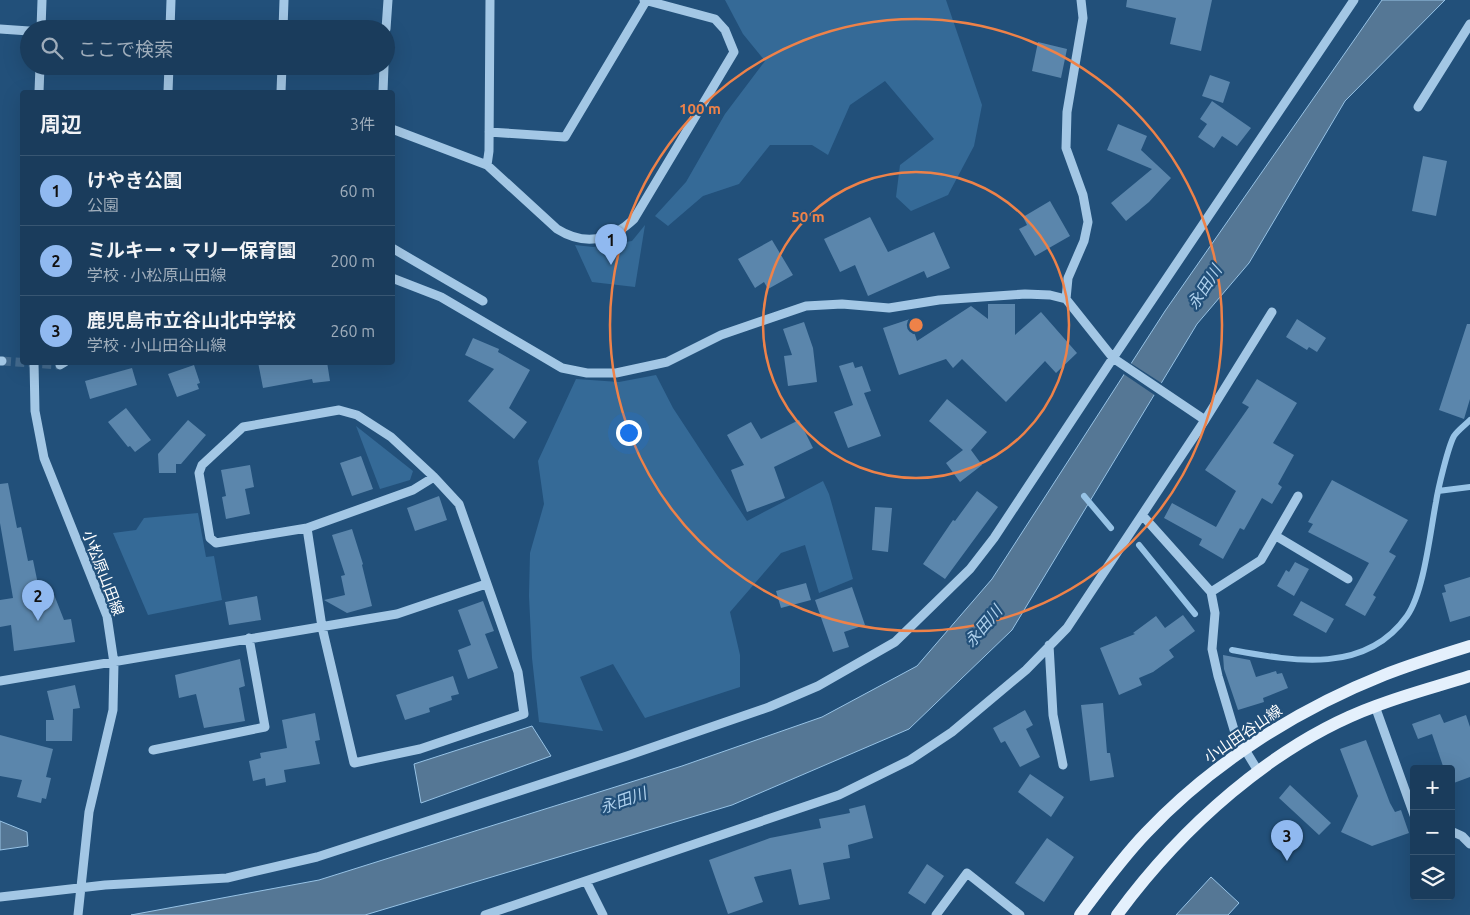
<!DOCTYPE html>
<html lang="ja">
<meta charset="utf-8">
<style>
:root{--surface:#1a3c5c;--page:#234362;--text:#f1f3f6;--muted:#9fadbb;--line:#385672;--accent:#90b9f0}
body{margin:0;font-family:Ubuntu,"Noto Sans JP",sans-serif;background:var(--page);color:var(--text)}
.controls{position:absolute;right:15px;bottom:15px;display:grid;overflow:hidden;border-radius:5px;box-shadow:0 5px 20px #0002}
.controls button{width:45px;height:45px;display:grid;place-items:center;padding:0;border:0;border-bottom:1px solid var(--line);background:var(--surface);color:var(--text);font:25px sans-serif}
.you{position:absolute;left:628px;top:432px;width:18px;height:18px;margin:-12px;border:4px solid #fff;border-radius:50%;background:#1a73e8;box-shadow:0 0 0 8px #1a73e833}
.badge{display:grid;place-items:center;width:32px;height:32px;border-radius:50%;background:var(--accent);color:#111;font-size:16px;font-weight:700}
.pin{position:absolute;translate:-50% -41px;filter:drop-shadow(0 1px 2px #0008)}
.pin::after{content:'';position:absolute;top:26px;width:18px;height:15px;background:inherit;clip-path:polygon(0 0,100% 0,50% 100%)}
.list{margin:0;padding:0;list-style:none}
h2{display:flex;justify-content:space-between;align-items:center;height:65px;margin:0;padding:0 20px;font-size:21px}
h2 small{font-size:16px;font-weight:400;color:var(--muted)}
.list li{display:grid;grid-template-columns:32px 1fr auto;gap:15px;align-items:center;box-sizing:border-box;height:70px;padding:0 20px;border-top:1px solid var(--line)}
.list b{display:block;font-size:19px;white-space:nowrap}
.list p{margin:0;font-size:16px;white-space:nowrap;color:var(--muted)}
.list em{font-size:16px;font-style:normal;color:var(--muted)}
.icon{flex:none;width:28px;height:28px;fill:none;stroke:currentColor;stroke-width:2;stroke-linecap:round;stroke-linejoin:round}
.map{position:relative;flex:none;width:1470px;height:915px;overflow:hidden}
.search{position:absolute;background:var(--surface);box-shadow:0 5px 20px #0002;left:20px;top:20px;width:375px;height:55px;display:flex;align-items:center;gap:12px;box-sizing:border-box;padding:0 18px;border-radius:28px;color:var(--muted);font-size:19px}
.panel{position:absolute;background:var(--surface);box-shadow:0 5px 20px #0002;left:20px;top:90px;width:375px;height:275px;border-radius:5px}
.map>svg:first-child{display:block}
.green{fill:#356a97}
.water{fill:#557795;stroke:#97c3e6}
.pier{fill:#22507a}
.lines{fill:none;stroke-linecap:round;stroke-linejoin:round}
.stream{stroke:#97c3e6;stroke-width:6}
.building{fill:#5b86ac}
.minor-tunnel{stroke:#436a8e;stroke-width:9;stroke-dasharray:9 4.5;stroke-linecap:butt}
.minor{stroke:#a3c7e5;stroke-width:9}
.major{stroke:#e4f0fc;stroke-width:12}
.ring{fill:none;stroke:#ee8249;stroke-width:2.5}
.labels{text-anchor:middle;stroke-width:4.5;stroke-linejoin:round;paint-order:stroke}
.street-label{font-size:15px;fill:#fff;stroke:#22507a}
.water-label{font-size:16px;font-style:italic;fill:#afd1ed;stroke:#22507a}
.centre{fill:#ee8249;stroke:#22507a;stroke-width:2.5}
.ring-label{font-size:15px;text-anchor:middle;font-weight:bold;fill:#ee8249;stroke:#22507a;stroke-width:4.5;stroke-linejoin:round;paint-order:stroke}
</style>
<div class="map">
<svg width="1470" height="915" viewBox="0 0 1470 915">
<rect width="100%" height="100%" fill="#22507a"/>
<path class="green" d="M725,0H946L982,105L974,146L948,195L911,211L896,197L900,165L934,139L885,81L850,105L828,155L812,145H770L739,184L703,196L668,226L655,216L686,182L725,114L765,61L743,34Z
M645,225L635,287L592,282L575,245L593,247L632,241Z
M656,375L673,408L747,521L823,481L829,494L853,579L819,593L805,545L781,553L730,612L740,655V687L645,718L613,664L580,677L603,731L539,722L532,658L529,596L530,553L544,504L538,461L576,379L619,382Z
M356,426L413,471L410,480L380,489Z
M198,513L206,557L214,556L222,600L148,615L113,533L136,530L144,518Z"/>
<path class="water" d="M1382,0H1445L1345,101L1249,263L1197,324L1012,630L909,729L732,805L365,915H131L319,880L682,766L822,717L917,666L992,579L1165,311Z
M532,726L551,756L421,803L414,764Z
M0,821L27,832L28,846L0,850Z
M1211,877L1239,903L1228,915H1176Z"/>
<path class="pier" d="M1129,362L1163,384L1156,396L1122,373Z"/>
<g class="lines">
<path class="stream" d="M1438,491L1470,487
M1084,496L1111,528
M1139,545L1195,614
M1232,650C1293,661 1365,675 1407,616C1424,592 1430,533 1436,502C1438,489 1448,447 1454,436C1457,431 1465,425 1470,420"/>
</g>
<path class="building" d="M1127,0H1212L1201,51L1170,44L1176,18L1126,7Z
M1038,42L1067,49L1061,78L1032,71Z
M1210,75L1230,82L1223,103L1202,96Z
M1212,101L1251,128L1237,146L1222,136L1214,148L1198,137L1207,124L1200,119Z
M1118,124L1147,136L1141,150L1171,178L1149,202L1126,221L1111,203L1152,169L1107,150Z
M1423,156L1447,161L1436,216L1412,211Z
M1050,201L1070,236L1035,256L1019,229L1027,225L1023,217Z
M870,217L888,252L934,232L950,268L927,278L924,271L868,296L855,265L840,272L824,239Z
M772,240L793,275L768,289L764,282L755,288L738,259Z
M988,304H1015V335L1041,312L1077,353L1056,373L1045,361L1006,402L962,359L953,368L946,359L899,375L883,328L910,319L917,341L971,306L988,319Z
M1297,319L1326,338L1317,352L1309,347L1307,350L1286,337Z
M804,322L813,348L817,382L788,386L784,356L792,355L783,329Z
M1467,324H1470V399L1464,419L1439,410Z
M473,338L499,349L498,352L530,370L509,408L527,422L514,439L468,401L494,369L465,355Z
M258,362H327L330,381L313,383L312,379L263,388Z
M853,362L855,368L862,366L871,391L864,393L881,436L848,448L834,412L853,405L839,366Z
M194,365L200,383L197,384L199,389L177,397L168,374Z
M132,368L137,385L90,399L85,381Z
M1257,379L1297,403L1273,443L1294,455L1278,484L1282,487L1272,504L1262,498L1244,530L1240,528L1223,559L1199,545L1202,539L1164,518L1172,503L1216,527L1236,491L1205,470L1249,407L1242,403Z
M947,399L987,432L971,450L982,465L960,482L946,463L963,450L929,421Z
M126,408L151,440L135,452L130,446L128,447L108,422Z
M188,420L206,435L181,464H176V473H159L158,454Z
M799,420L813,448L774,467L785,498L747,512L731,470L744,465L727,435L751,422L761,439Z
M361,456L373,489L352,496L340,463Z
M250,465L254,487L245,489L250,514L226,519L222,497L226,496L221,470Z
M1332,480L1408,520L1389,552L1396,556L1373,595L1376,597L1365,616L1345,605L1369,563L1308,532L1313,524L1308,522Z
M8,483L17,528L21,527L28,561L33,560L40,594L53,592L64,620L71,619L75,642L14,651L11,625L0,627V600L13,598L0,523V484Z
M977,491L998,507L945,579L923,564L953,520L955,521Z
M439,496L447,520L415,531L407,508Z
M875,507L892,508L888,552L872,550Z
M352,529L363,564L362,565L372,606L347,613L324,600L345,595L341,576L345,575L332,535Z
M1295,562L1309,569L1294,596L1277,586L1286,570L1289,572Z
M1470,577V616L1450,622L1442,593L1446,592L1444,585Z
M806,583L811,600L781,608L776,591Z
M852,587L865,625L844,632L849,647L833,652L815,600Z
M257,596L261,620L229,625L225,602Z
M483,601L494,631L485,634L498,668L468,679L458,650L471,645L458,610Z
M1301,601L1334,619L1326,633L1293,615Z
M1183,615L1195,631L1169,650L1174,657L1153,672L1139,678L1142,685L1119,695L1100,648L1135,634L1133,633L1156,616L1165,628Z
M1223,655L1250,660L1256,677L1276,671L1277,674L1282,673L1288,688L1263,698L1264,702L1238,710L1224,669Z
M240,659L245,686L239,688L245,721L204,728L196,694L179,698L175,675Z
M453,676L459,694L451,696L452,700L429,708L430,712L405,720L396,695Z
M75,685L80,708L73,709L72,741H46V720H54L47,691Z
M1103,703L1107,753H1110L1114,777L1090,781L1081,705Z
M1025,710L1033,725L1026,729L1040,757L1020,767L1005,741L1001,743L993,728Z
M315,713L320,740L315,741L320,764L284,770L286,782L266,786L265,778L253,781L249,761L261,758L260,753L287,748L282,720Z
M1440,714L1444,723L1466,715L1470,727V777L1451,784V769H1444L1432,734L1418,739L1412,724Z
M0,735L53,749L46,777L51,778L46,799L42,798L41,803L17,797L22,780L0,776Z
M1366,740L1390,803L1395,812L1401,810L1409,833L1372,846L1341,832L1358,796L1340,749Z
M1030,774L1064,797L1051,817L1018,792Z
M1290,785L1331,823L1319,835L1279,798Z
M865,805L873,838L848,845L850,858L823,863L830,899L799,905L791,869L754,877L763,902L728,914L709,860L770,838L821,828L819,819L850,813L849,809Z
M1047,838L1074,857L1044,902L1015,883Z
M927,864L944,876L925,904L908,893Z"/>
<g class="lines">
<path class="minor-tunnel" d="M2,361L60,365"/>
<path class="minor" d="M0,29L29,31
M41,29L42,0
M170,29L171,0
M283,29L284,0
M386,29L388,0
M39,92L40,66
M168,92L169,66
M281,92L282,66
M383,92L384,66
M1418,107L1470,24
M392,129L487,165L557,229C584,246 611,241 634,219L734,52L725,30L715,19L644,0
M489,132L565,137L646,1
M487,165L489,151L490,0
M392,248L483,301
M392,278L441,297L562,368L587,373H616L667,362L721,335L806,306L842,304L889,308L939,300L1025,294L1050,295L1066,299L1113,358L1205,420
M1066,299L1068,278L1084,241L1088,222L1083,195L1066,148L1067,112L1083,18L1081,0
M0,361H2
M34,362L35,411L44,458L107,616L114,663L113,710L89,812L78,915
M60,365L65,362
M1143,516L1211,592L1215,613L1212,649L1218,676L1235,733L1258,771
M307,528L322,627L354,763L420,749L524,714L518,672L459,504L434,477L391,437L357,415L339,410L243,427L202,465L199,473L210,538L216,543L307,528L413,490L434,477
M1276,536L1348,579
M1211,592L1261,560L1298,496
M1049,645L1053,715L1063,765
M0,681L397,614L486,584
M1375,706L1414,815
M153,750L265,727L249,638
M1451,831L1462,836L1470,844
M586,881L603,915
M0,897L105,885L227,878L317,857L627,756L769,707L818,686L895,642L970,569L994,538L1113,358L1354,0
M485,915L839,795L910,760L952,732L1026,670L1067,628L1205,420L1272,312
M936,915L967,873L1020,915"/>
<path class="major" d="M1080,915C1101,887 1122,858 1146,833C1211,764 1296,710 1384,675C1412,664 1441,655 1470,646
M1117,915C1180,829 1274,743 1376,706C1407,694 1439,686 1470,676"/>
</g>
<g class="ring">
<circle cx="916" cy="325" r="153"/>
<circle cx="916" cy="325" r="306"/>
</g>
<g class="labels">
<g class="street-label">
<text transform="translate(103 573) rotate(69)" y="5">小松原山田線</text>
<text transform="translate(1243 734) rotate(-34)" y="5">小山田谷山線</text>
</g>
<g class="water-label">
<text transform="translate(1204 287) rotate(-57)" y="6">永田川</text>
<text transform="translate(983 626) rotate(-50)" y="6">永田川</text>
<text transform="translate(623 800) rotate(-19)" y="6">永田川</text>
</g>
</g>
<circle cx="916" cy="325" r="8" class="centre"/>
<g class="ring-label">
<text x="700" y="114">100 m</text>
<text x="808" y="222">50 m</text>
</g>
</svg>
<div class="controls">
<button>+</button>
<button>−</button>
<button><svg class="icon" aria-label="layers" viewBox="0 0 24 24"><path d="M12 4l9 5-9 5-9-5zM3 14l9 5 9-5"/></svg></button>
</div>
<div class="you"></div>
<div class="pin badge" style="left:611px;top:265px">1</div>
<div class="pin badge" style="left:38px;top:621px">2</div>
<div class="pin badge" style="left:1287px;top:861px">3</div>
<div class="search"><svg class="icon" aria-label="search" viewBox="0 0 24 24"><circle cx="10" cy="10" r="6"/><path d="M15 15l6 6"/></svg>ここで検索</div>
<section class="panel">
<h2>周辺<small>3件</small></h2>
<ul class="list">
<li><span class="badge">1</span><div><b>けやき公園</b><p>公園</p></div><em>60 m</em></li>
<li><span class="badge">2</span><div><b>ミルキー・マリー保育園</b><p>学校 · 小松原山田線</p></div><em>200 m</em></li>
<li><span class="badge">3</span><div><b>鹿児島市立谷山北中学校</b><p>学校 · 小山田谷山線</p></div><em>260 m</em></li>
</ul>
</section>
</div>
